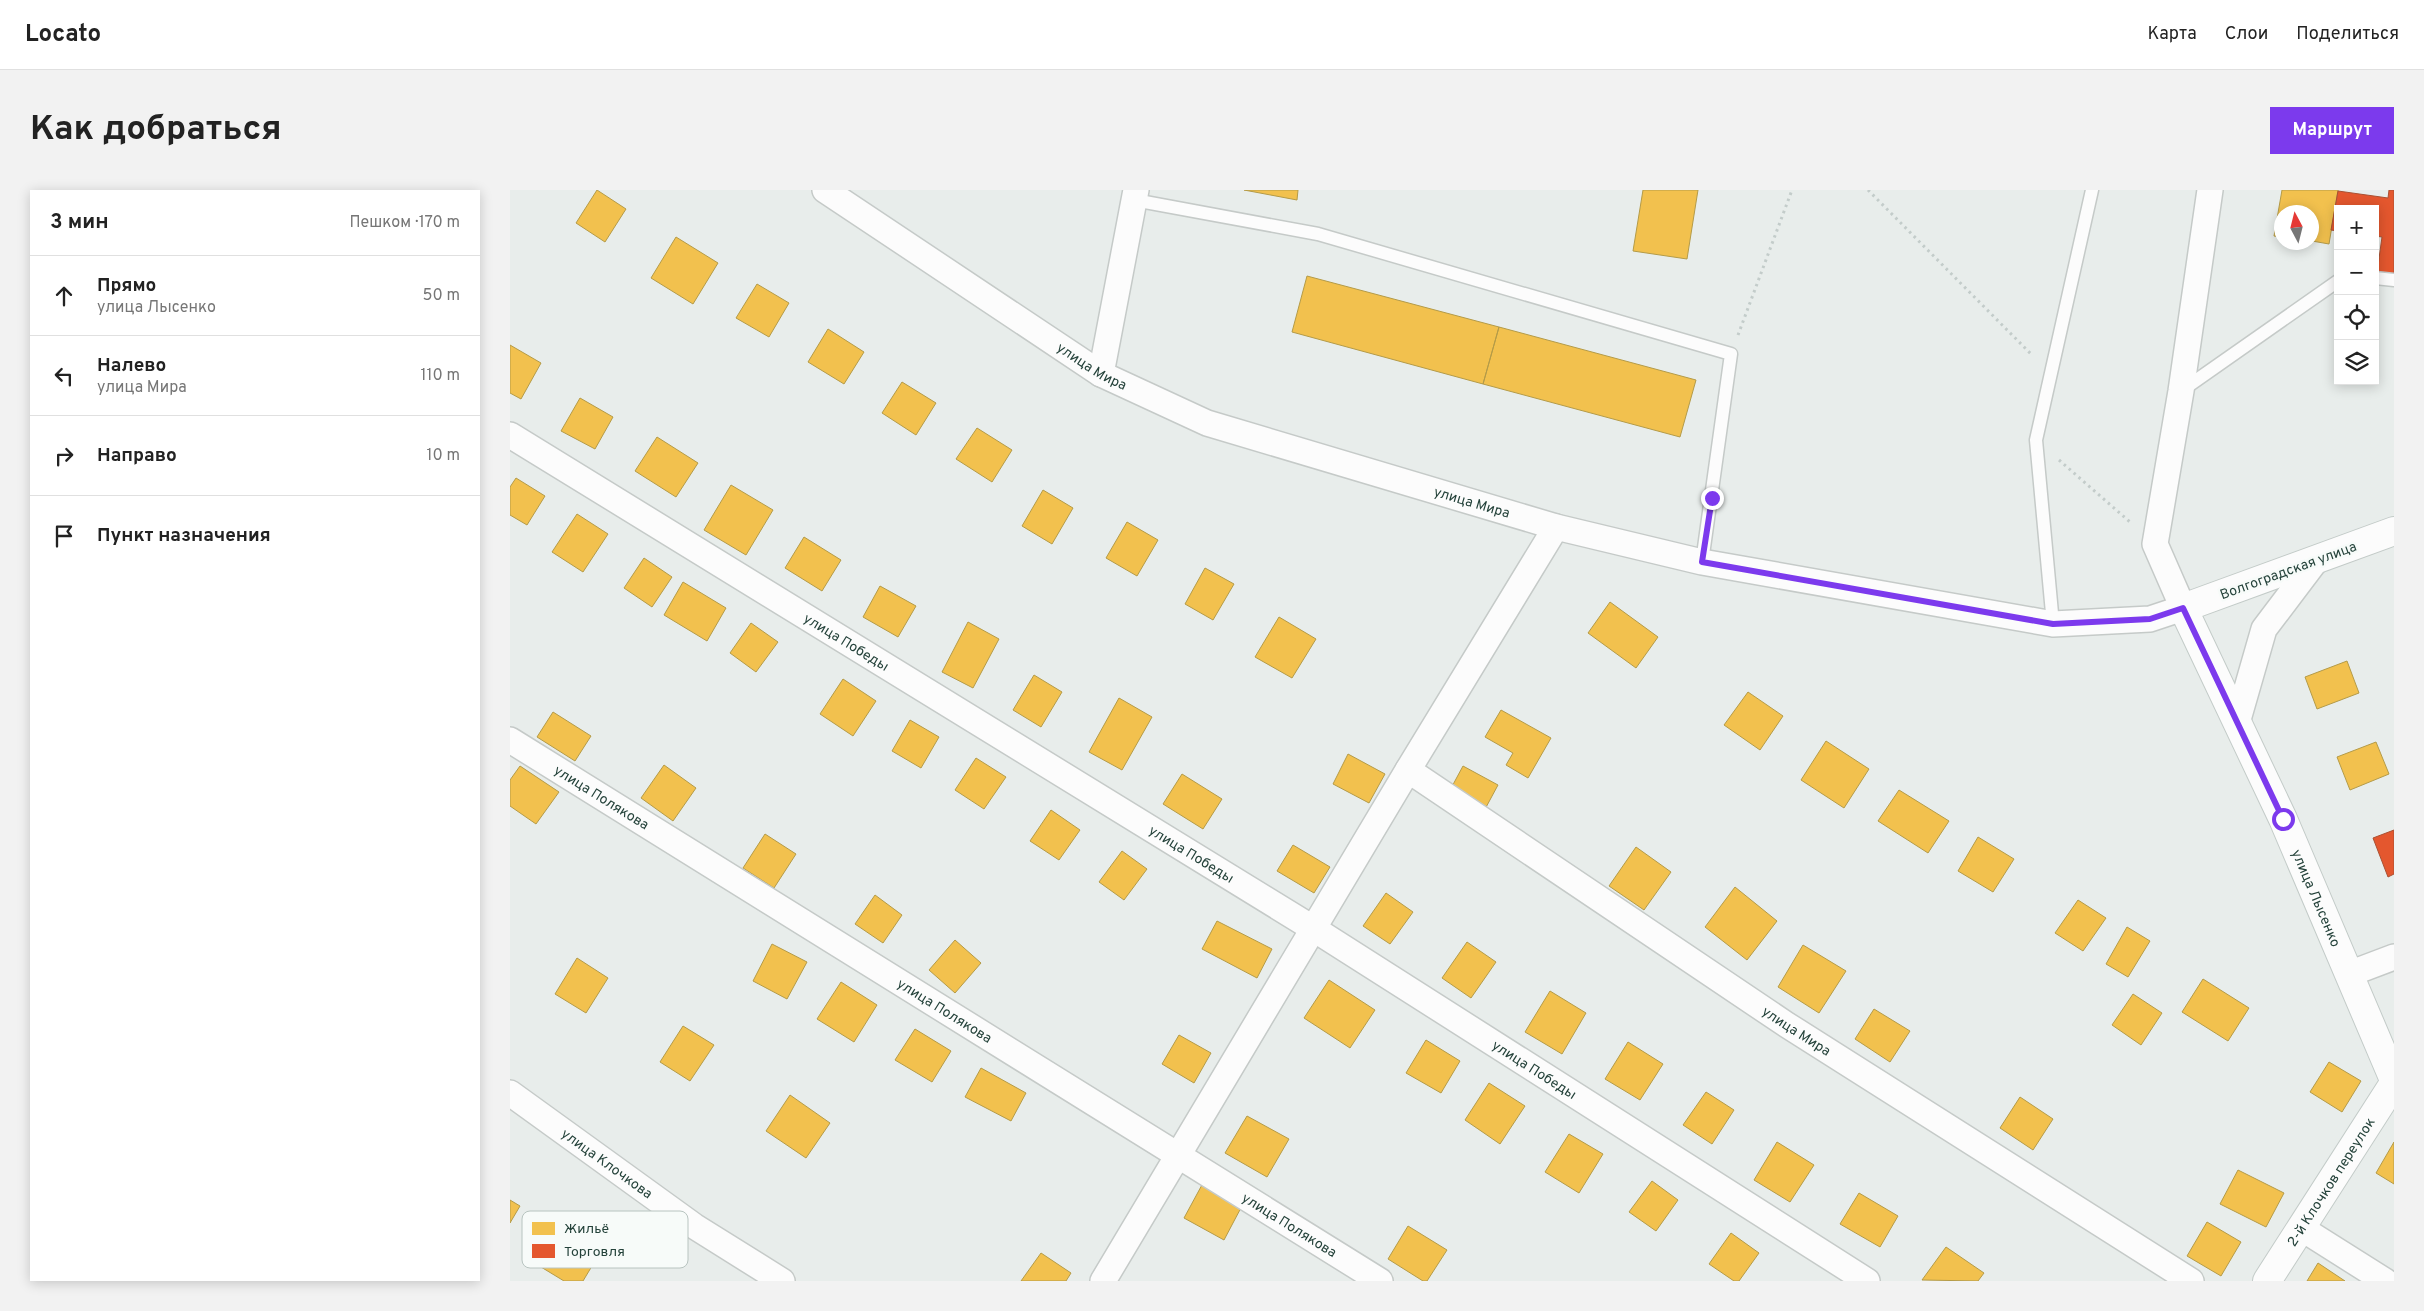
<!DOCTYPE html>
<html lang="ru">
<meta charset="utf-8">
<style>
:root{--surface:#fff;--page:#f2f2f2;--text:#222;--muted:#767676;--line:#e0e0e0;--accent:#7c3aed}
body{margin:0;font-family:Overpass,sans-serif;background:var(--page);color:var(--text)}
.controls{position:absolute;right:15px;top:15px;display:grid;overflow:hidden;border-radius:0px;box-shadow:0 2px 12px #0003}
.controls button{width:45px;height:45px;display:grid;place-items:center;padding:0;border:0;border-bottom:1px solid var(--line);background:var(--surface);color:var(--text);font:25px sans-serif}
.compass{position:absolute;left:1764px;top:15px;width:45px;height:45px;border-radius:50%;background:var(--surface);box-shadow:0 2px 12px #0003;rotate:353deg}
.stop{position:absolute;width:15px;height:15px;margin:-11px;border:4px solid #7c3aed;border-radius:50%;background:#fff}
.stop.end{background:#7c3aed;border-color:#fff;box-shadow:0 1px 5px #0008}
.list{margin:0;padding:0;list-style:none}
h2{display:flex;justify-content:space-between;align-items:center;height:65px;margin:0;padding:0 20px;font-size:21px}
h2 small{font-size:16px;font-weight:400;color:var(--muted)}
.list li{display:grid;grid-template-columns:32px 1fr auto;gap:15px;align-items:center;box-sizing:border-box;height:80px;padding:0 20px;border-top:1px solid var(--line)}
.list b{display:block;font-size:19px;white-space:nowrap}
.list p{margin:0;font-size:16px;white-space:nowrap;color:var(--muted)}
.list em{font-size:16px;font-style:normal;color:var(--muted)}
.icon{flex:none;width:28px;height:28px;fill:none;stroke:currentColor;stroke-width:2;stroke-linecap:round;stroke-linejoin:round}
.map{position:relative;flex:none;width:1884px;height:1091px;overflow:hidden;border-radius:0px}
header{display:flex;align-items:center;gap:30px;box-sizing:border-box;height:70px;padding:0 25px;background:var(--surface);border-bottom:1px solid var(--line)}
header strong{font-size:24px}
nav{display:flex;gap:28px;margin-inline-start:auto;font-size:18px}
.intro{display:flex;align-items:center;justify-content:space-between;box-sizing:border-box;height:120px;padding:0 30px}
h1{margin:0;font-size:35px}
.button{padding:12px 22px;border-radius:0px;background:var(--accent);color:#fff;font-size:18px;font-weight:700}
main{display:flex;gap:30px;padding:0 30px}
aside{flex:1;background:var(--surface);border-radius:0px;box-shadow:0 2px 12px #0003}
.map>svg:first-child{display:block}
.homes{fill:#f2c14e;stroke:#b49b48}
.shops{fill:#e4572e;stroke:#aa5132}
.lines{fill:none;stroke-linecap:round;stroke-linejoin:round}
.lane-casing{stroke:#c5cac8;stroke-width:15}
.street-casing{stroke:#c5cac8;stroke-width:28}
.secondary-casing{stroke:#c3cbc8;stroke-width:30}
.path{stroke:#c3ccca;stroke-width:3;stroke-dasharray:2.5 4;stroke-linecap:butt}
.lane{stroke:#fcfcfc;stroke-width:12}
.street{stroke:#fcfcfc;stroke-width:25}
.secondary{stroke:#fcfcfc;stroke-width:28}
.route{stroke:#7c3aed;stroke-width:6}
.labels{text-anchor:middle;stroke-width:5;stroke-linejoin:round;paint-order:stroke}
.street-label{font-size:14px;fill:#24423a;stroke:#f7fbf9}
.key{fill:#f7fbf9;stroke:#b8c4c0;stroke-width:1}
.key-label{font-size:14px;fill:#24423a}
</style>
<header>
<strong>Locato</strong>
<nav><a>Карта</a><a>Слои</a><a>Поделиться</a></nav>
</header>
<div class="intro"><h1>Как добраться</h1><a class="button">Маршрут</a></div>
<main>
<aside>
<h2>3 мин<small>Пешком · 170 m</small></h2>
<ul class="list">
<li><svg class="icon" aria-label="ahead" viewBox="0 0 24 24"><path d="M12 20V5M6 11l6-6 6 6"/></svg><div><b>Прямо</b><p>улица Лысенко</p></div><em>50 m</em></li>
<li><svg class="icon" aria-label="left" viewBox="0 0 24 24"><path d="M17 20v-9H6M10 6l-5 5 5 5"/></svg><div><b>Налево</b><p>улица Мира</p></div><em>110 m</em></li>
<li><svg class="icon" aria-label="right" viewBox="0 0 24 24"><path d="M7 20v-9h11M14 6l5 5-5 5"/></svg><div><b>Направо</b></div><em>10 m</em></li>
<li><svg class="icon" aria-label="arrive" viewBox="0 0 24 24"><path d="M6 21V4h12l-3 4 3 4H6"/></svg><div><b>Пункт назначения</b></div></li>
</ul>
</aside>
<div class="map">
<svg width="1884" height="1091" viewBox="0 0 1884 1091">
<rect width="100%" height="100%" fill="#e8edeb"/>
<path class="homes" d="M87,0L116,19L95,52L66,33Z
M734,0H788L787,10Z
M1133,0H1188L1177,69L1123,61Z
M1772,0H1828L1819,54L1802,51V22H1772V47L1764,46Z
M166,47L208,73L183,114L141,88Z
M797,86L989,137L973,194L782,142Z
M247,94L279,113L259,147L226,128Z
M989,137L1186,190L1170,247L973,194Z
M318,139L354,162L334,194L298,172Z
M0,155L31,173L11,209L0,203Z
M392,192L426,213L406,245L372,223Z
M70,208L103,227L85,259L51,241Z
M467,238L502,260L482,292L446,269Z
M147,247L188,273L166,307L125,281Z
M6,288L35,306L17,335L0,325V297Z
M221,295L263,320L236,365L194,340Z
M533,300L563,318L542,354L512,336Z
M67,324L98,344L73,382L42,362Z
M617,332L648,350L627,386L596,368Z
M294,347L331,370L312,401L275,378Z
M134,368L162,387L142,417L114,398Z
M695,378L724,394L703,430L675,414Z
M173,392L216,418L197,451L154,425Z
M370,396L406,416L388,447L353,427Z
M1100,412L1148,447L1126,478L1078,443Z
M769,427L806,449L782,488L745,467Z
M458,432L489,449L463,498L432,482Z
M241,433L268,452L246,482L220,463Z
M1837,471L1849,503L1807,519L1795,487Z
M524,485L552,502L531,537L503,520Z
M333,489L366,511L343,546L310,524Z
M1238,502L1273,526L1250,560L1214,535Z
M609,508L642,527L612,580L579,562Z
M991,520L1041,548L1018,588L996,575L1003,563L975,547Z
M43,522L81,546L65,571L27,547Z
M400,530L429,547L411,578L382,561Z
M1316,551L1359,579L1334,618L1291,590Z
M1866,552L1879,584L1840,600L1827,567Z
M838,564L875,584L859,613L823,594Z
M466,568L496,587L474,619L445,600Z
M154,575L186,598L163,631L131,608Z
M10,576L49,602L26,634L0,616V590Z
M953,576L988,595L974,621L939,602Z
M672,584L712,609L693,639L653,614Z
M1389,600L1439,631L1418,663L1368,631Z
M541,620L570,640L549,670L520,651Z
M255,644L286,664L264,698L233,678Z
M1468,647L1504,669L1483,702L1448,681Z
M783,655L820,677L804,703L767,681Z
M1126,657L1161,682L1134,720L1099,696Z
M612,661L637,679L614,710L589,692Z
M1225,697L1267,731L1237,770L1195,737Z
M876,703L903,722L880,754L853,736Z
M365,705L392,725L373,753L345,734Z
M1568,710L1596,728L1573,761L1545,743Z
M707,731L762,759L747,788L692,759Z
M1617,737L1640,751L1618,787L1596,774Z
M445,750L471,773L445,803L419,780Z
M957,752L986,772L961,808L932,788Z
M262,754L297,772L277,809L243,791Z
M1293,755L1336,781L1309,823L1268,797Z
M67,768L98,788L76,823L45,804Z
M1693,789L1739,818L1718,851L1672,822Z
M819,790L865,820L840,858L794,828Z
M331,792L367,815L344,852L307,829Z
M1040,801L1076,823L1052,864L1015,842Z
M1623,804L1652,823L1631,855L1602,835Z
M1364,819L1400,841L1380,872L1345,849Z
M173,836L204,855L180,891L150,872Z
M405,839L441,861L422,892L385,870Z
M669,845L701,863L684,893L652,874Z
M916,850L950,871L931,903L896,883Z
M1118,852L1153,874L1130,910L1095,889Z
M1819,872L1851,891L1832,922L1800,902Z
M471,878L516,903L501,931L455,907Z
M979,893L1015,916L990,954L955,930Z
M1196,902L1224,920L1202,954L1173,935Z
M280,905L320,933L296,968L256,941Z
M1510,907L1543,929L1523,960L1490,938Z
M737,926L779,949L757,987L715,963Z
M1059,944L1093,964L1069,1003L1035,982Z
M1267,952L1304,975L1280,1012L1244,990Z
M1884,952V994L1866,983Z
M1728,980L1774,1003L1756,1037L1710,1014Z
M1142,991L1168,1010L1146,1041L1119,1022Z
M693,993L733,1014L714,1050L674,1028Z
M1349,1003L1388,1026L1370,1057L1330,1034Z
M0,1010L10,1016L0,1033Z
M1697,1032L1731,1052L1711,1086L1677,1066Z
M898,1036L937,1060L917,1091H913L878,1069Z
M1221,1043L1249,1063L1229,1091H1224L1199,1074Z
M52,1044L88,1066L73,1091H54L31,1077Z
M1436,1057L1474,1083L1468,1091L1412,1090Z
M531,1063L561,1083L556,1091H511Z
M1808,1073L1835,1091H1797Z"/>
<path class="shops" d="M1879,0H1884V86L1867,83L1872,47L1865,46V19H1828V41L1821,40L1828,1L1878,8Z
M1884,640V684L1878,687L1863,648Z"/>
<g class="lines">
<g class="lane-casing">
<path id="lane" d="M624,10L808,44L1221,164L1192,372
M1865,88L1884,90
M1671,201L1828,91
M1543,434L1526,250L1582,0"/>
</g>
<g class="street-casing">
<g id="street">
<path id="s1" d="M315,0L591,184L697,233L1046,337L1192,372L1543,434L1640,429L1673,418L1645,354L1671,201L1700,0"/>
<path d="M591,184L626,0"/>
<path id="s2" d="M0,245L804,739L1357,1091"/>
<path d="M1727,533L1754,439L1807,369"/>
<path id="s3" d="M0,550L870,1091"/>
<path id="s4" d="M898,580L1277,835L1681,1091"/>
<path d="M1839,784L1884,767"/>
<path id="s5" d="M0,903L184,1036L272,1091"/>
<path d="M1791,1038L1875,1091"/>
<path d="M593,1091L898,580L1046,337"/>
</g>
</g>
<g class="secondary-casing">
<g id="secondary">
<path id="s6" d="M1884,341L1673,418L1773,629L1884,890"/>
<path id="s7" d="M1757,1091L1884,893"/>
</g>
</g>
<path class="path" d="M1358,0L1523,166
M1228,145L1282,0
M1549,270L1620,332"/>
<use href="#lane" class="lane"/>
<use href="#street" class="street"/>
<use href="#secondary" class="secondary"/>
</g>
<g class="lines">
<path class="route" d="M1202,308L1192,372L1543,434L1640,429L1673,418L1773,629"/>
</g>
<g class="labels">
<g class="street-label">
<text dy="5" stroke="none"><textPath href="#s1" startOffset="320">улица Мира</textPath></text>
<text dy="5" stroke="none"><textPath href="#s1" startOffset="725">улица Мира</textPath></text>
<text transform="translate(1778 380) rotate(-20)" y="5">Волгоградская улица</text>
<text dy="5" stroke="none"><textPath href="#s2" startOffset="395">улица Победы</textPath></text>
<text dy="5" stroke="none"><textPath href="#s3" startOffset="108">улица Полякова</textPath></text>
<text dy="5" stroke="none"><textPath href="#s2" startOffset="800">улица Победы</textPath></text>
<text dy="5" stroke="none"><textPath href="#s6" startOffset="544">улица Лысенко</textPath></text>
<text dy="5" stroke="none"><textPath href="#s3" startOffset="512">улица Полякова</textPath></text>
<text dy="5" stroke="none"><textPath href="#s4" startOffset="468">улица Мира</textPath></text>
<text dy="5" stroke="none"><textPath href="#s2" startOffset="1205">улица Победы</textPath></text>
<text dy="5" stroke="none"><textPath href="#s5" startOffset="120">улица Клочкова</textPath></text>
<text dy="5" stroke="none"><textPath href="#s7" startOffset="118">2-й Клочков переулок</textPath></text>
<text dy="5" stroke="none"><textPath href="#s3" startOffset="918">улица Полякова</textPath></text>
</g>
</g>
<rect x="12" y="1021" width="166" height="57" rx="8" class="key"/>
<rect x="22" y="1032" width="23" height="13" fill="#f2c14e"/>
<rect x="22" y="1054" width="23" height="14" fill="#e4572e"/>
<g class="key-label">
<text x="54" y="1043">Жильё</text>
<text x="54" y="1066">Торговля</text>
</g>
</svg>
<div class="controls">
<button>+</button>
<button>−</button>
<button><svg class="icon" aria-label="locate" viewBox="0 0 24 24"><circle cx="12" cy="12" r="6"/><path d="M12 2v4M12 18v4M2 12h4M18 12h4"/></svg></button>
<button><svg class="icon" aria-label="layers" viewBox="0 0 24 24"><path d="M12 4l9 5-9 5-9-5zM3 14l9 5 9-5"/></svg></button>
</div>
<svg class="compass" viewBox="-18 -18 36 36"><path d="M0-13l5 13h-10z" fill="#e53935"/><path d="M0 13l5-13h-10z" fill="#767676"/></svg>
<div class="stop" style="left:1773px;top:629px"></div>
<div class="stop end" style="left:1202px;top:308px"></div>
</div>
</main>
